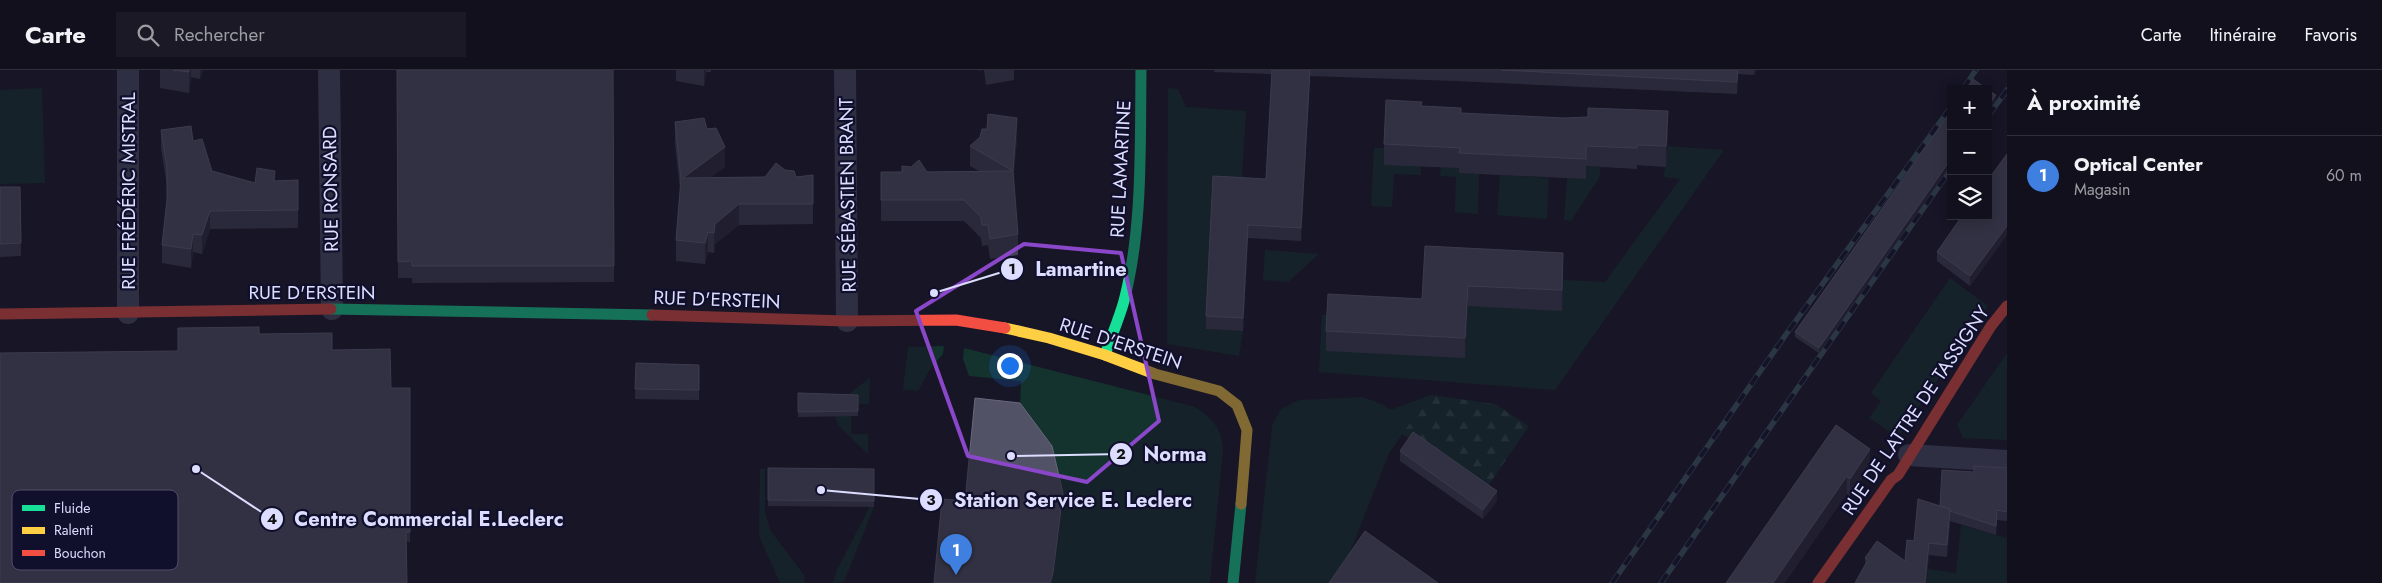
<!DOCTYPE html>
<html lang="fr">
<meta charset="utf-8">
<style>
:root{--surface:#11101c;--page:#1a1925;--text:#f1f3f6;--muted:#9c9da3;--line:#30303b;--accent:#b45309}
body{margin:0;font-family:Jost,sans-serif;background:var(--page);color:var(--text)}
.controls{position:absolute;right:15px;top:15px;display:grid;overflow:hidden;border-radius:0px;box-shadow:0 2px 12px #0003}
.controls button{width:45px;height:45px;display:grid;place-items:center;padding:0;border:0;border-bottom:1px solid var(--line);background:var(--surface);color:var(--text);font:25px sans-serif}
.you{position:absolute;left:1009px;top:295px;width:18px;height:18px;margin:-12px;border:4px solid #fff;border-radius:50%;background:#1a73e8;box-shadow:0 0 0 8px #1a73e833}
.badge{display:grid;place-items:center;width:32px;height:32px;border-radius:50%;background:var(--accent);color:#fff;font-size:16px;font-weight:700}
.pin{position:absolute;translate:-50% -41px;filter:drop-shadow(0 1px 2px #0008)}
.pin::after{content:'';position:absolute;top:26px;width:18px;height:15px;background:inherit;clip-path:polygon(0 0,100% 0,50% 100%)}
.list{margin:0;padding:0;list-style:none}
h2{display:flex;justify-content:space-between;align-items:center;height:65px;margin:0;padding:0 20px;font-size:21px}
h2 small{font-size:16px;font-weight:400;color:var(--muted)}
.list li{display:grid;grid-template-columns:32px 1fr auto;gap:15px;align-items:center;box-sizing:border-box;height:80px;padding:0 20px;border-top:1px solid var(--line)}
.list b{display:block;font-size:19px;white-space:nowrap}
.list p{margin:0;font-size:16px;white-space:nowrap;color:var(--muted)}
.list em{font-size:16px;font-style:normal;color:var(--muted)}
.icon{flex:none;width:28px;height:28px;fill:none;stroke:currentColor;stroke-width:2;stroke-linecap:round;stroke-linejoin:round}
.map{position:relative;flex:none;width:2007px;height:513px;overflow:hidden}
header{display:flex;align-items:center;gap:30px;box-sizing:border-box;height:70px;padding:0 25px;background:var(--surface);border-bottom:1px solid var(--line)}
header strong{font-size:24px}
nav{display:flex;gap:28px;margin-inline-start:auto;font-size:18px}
.search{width:350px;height:45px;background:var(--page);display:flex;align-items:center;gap:12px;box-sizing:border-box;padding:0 18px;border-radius:0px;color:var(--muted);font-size:19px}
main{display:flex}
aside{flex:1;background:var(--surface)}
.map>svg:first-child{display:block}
.green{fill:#14322e}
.forest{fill:url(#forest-firs)}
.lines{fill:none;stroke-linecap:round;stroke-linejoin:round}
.street{stroke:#4c4e66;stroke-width:22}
.fast{stroke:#16e098;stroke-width:11}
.slow{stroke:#ffcf43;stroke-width:11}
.jam{stroke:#f24e42;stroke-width:11}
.rail-casing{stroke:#435d6c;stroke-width:5.5}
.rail{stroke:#11102c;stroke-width:4;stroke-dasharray:11;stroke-linecap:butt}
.wall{fill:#424154}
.shaded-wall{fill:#2a293a}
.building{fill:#525266;stroke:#68677e}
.marked{fill:none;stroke:#8a47c9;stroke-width:4;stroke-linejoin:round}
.labels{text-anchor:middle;stroke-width:4.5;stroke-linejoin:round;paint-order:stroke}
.street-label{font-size:19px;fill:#dcddff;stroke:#11102c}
.key{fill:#11102c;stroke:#4e4e6b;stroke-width:1}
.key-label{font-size:14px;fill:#dcddff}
.leader{fill:none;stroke:#dcddff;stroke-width:2}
.callout-dot{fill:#dcddff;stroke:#11102c;stroke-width:2}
.mark-label{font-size:15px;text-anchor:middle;font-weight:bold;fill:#111}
.callout-label{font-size:20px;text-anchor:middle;font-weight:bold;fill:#dcddff;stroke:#11102c;stroke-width:4.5;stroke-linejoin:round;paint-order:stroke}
</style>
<header>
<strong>Carte</strong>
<div class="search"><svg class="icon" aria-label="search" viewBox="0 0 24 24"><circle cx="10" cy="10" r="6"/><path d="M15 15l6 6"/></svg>Rechercher</div>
<nav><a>Carte</a><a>Itinéraire</a><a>Favoris</a></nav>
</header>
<main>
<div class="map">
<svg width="2007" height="513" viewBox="0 0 2007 513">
<defs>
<pattern id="forest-firs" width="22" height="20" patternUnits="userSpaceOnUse" patternTransform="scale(1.25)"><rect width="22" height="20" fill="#14322e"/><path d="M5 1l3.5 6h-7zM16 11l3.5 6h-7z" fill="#364f4d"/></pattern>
</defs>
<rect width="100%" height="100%" fill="#171626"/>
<path class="green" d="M42,18L45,113L0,114V20Z
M1168,18L1178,19L1186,37L1246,41L1241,121L1206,259L1243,261L1239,286L1167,274Z
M1667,76L1724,80L1555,320L1319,302L1322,245L1456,236L1563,210L1605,212L1680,109L1664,107Z
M1374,78H1385L1421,96V105L1394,104L1392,137L1371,136Z
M1586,96L1601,97L1599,108L1571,151L1564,150L1567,108L1585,109Z
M1441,97L1460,98V103L1479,104L1478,144L1455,142L1456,107L1440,106Z
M1500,105L1549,108L1547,149L1497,145Z
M1265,180L1319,184L1288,212L1263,210Z
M1950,208L1988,236L1898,367L1869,348L1881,331L1871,323Z
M944,276L943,284L930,299L918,321L903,319L908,277Z
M964,278L1192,336C1211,345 1223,360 1223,380L1210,513H1049L1063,428L1020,338L1021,311L969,306L963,289Z
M2007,283V370L1963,368L1957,355Z
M870,308L869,334H851V364H868V384L839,356L836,350L835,340L847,325Z
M1431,325L1389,383L1338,513H1255L1272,356L1281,339L1299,330L1362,327L1384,335L1390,340Z
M760,399H765V442L770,460L804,505L805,513H780L759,466Z
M870,436L874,437L844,512L833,513L836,502Z
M1961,455L2007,468V513H1926L1928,499L1956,503Z"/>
<path class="forest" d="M1431,325L1495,334L1529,356L1484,422L1402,364Z"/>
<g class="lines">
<path class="street" d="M329,0L332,239
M845,0L847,251
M128,243V0
M1909,385L2007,391"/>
<path class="fast" d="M331,239L652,245
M1105,285C1111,267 1119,249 1124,231C1143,158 1140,75 1141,0
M1233,513L1241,434"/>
<path class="slow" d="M1005,258L1049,268L1105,285L1155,304L1219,321L1237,335L1247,360L1241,434"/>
<path class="jam" d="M0,244L331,239
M652,245L847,251L956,250L1005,258
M1818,513L1891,410L1898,405L1991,256L2007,236"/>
<g class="rail-casing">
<path id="rail" d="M1963,19L1976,0
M1988,46L2007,20
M1612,513L1787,263L1951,37
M1661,513L1951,99"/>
</g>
<use href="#rail" class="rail"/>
</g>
<path class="wall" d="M160,0H203L200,9L191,7L189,23L160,18Z
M397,0H613L614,212L412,213V208H398Z
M676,0H711V2H706L704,16L676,11Z
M979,0H1014V10L986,15L984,0L979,1Z
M1214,0H1757L1754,5L1738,4L1737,24L1456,11L1310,6L1301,171L1248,168L1243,261L1206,259V246L1266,109L1272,4L1214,2Z
M1422,37L1461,43L1668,62L1666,97L1637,95V99L1586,96V109L1459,103V98L1384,95V74Z
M1951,41L1819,283L1795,267V262Z
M675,52L707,59L725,97L711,107H765L785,100L796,107L813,105V154L739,155L715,174L714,183L708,182L705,194L676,191V170L680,120L675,73Z
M161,60L193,71L212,101L255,113L275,111L298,110V158L210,159L202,184L193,182L191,198L162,193V175L167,133V116L161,78Z
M1017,68L1013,110L1018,164V185L990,189L988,175L982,176L981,168L964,151H881V102L979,101L970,96V76Z
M2007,84V165L1970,216L1937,191V182Z
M0,117H20L21,186L0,187Z
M1425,176L1563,204L1562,241L1468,236L1465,288L1326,281V261L1422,229Z
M259,264L332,280L391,318L410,462V472L406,471L178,281Z
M636,293L699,295V330L635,329Z
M798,323L858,325V346L798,347Z
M1836,355L1870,397L1850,426L1847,424Z
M1400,381L1497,431L1483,449L1400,391Z
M768,398L874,399V437L768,436Z
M2007,398V451L1997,450L1996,465L1950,451L1947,487L1929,485L1926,513H1855L1865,494V488L1905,491L1914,471L1940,436L1974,402Z"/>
<path class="shaded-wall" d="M189,0H191V7L189,23Z
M200,0H203L200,9Z
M704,0H706V2L704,16Z
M1310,0V6L1301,171V158Z
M1754,0H1757L1754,5Z
M1996,25V30L1988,41V36Z
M1668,41V62L1666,97V76Z
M1017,48V68L1013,121V101Z
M725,77V97L683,128V108Z
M1951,89V95L1819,283V278Z
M739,134V155L715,174L714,183V163L715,154Z
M210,141V159L202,184V165Z
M1248,155V168L1243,261V248Z
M2007,156V165L1970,216V206Z
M708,162V182L705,194V173Z
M193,164V182L191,198V179Z
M1563,183V204L1562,241V220Z
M1468,216V236L1465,288V268Z
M1870,379V397L1850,426V409Z
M1847,406V424L1785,513H1773Z
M1497,421V431L1483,449V440Z
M1063,423V428L1053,508L1052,513H1050Z
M1950,439V451L1947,487V475Z
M1929,473V485L1926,513H1925Z"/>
<path class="building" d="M173,0H189V2Z
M397,0H613L614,196H412V191L398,192Z
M1272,0H1310L1301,158L1248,155L1243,248L1206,246L1213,106L1266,109Z
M1501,0H1738L1737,12Z
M1973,9L1987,19H1967Z
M1988,20L1996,25L1988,36Z
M1386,30L1422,32L1421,36L1461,38V43L1564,48L1588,47V38L1668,41L1666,76L1637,75V78L1586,76V89L1459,83L1460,78L1384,74Z
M1951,41V89L1819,278L1795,262Z
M988,44L1017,48L1013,101L970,76L980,67L982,59H987Z
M704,48L707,59L716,58L725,77L683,108L765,107L776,93L785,100L794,101L796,107L813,105V134H739L715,154L714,163L708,162L705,173L676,170L681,109L675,52Z
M191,56L193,71L202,69L212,101L255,113L257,98L275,101L274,111L298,110V140L210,141L202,165L193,164L191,179L162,175L167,130V97L161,60Z
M2007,84V156L1970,206L1937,182L1962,146H1988V110Z
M919,90L927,102L1013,101L1018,164L990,169L988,155H982L981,147L964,130H881V102H902V96L911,97Z
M0,117H20L21,173L0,174Z
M1425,176L1563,183L1562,220L1468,216L1465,268L1326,261L1328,224L1422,229Z
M259,257V264L332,263V280L390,279L391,318H410V462H406L407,513H0V283L178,281V258Z
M636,293L699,295V320L635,319Z
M798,323L858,325V341L798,342Z
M975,328L1020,333L1052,376L1063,423L1053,503L1050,513H934L942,429L965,431Z
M1836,355L1870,379L1850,409L1847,406L1773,513H1726Z
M1413,362L1497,421L1483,440L1400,381Z
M1974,396L2007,398V442L1997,440L1996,456L1950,441V439L1940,436L1942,400L1974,402Z
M768,398L874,399V431L768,430Z
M1918,429L1950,439L1947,475L1929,473L1925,513H1855L1868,490L1865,488L1877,471L1905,491L1907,470L1914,471Z
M1365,461L1438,513H1329Z"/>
<path d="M0 0H2007V513H0ZM1024,174L1121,183L1159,351L1087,412L968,386L916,241Z" fill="#171626" fill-opacity=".55" fill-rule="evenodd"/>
<path class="marked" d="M1024,174L1121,183L1159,351L1087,412L968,386L916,241Z"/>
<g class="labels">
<g class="street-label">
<text transform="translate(1120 99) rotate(-87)" y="7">RUE LAMARTINE</text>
<text transform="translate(330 119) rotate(-91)" y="7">RUE RONSARD</text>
<text transform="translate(128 121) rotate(-90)" y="7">RUE FRÉDÉRIC MISTRAL</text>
<text transform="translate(847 125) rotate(-91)" y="7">RUE SÉBASTIEN BRANT</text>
<text x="312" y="229">RUE D'ERSTEIN</text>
<text transform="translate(717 229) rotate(2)" y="7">RUE D'ERSTEIN</text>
<text transform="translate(1121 273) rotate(18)" y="7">RUE D'ERSTEIN</text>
<text transform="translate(1915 340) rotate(-56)" y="7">RUE DE LATTRE DE TASSIGNY</text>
</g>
</g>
<rect x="12" y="420" width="166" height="80" rx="8" class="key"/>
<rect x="22" y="435" width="23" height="6" fill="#16e098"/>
<rect x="22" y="457" width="23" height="7" fill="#ffcf43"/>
<rect x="22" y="480" width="23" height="6" fill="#f24e42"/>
<g class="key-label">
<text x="54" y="443">Fluide</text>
<text x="54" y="465">Ralenti</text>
<text x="54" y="488">Bouchon</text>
</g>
<path class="leader" d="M934 223L1012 199M1011 386L1121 384M821 420L931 430M196 399L272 449"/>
<g class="callout-dot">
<circle cx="934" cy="223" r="5"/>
<circle cx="1011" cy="386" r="5"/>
<circle cx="821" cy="420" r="5"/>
<circle cx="196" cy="399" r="5"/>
<circle cx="1012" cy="199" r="12"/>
<circle cx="1121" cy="384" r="12"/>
<circle cx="931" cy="430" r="12"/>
<circle cx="272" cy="449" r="12"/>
</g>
<g class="mark-label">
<text x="1012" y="204">1</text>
<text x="1121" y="389">2</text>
<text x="931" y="435">3</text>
<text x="272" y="454">4</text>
</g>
<g class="callout-label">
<text x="1081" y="206">Lamartine</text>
<text x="1175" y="391">Norma</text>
<text x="1073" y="437">Station Service E. Leclerc</text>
<text x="429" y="456">Centre Commercial E.Leclerc</text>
</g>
</svg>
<div class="controls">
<button>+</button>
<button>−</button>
<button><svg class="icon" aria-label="layers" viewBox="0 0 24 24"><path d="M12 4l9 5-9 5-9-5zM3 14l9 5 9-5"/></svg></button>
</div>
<div class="you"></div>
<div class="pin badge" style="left:956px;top:505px;background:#3f7fe0">1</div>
</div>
<aside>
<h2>À proximité<small></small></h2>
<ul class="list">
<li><span class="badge" style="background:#3f7fe0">1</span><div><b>Optical Center</b><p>Magasin</p></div><em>60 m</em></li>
</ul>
</aside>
</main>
